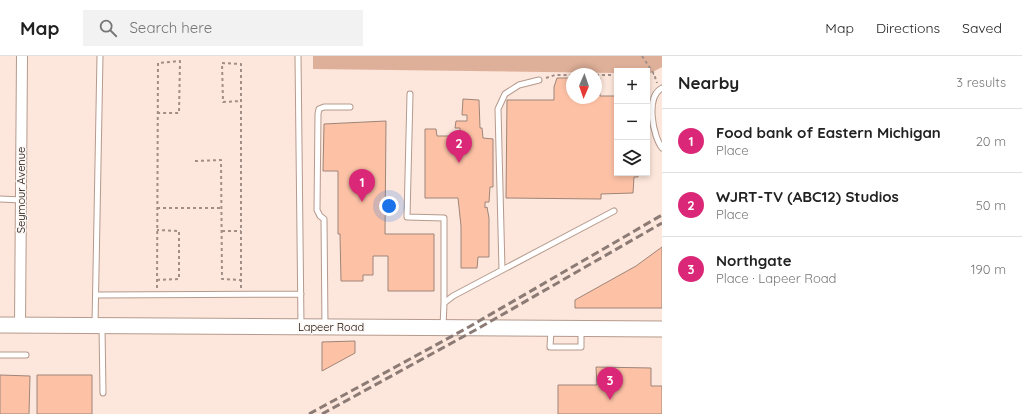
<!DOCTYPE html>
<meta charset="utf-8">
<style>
:root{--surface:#fff;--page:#f2f2f2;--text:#222;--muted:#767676;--line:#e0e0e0;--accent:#db2777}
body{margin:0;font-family:Quicksand,sans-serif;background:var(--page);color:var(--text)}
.controls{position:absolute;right:12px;top:12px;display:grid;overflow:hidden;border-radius:0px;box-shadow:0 2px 6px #0003}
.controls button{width:36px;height:36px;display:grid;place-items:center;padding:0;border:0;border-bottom:1px solid var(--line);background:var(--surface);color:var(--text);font:20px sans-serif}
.compass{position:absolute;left:566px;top:12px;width:36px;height:36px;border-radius:50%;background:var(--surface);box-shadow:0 2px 6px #0003;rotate:182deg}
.you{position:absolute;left:389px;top:150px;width:14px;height:14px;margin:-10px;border:3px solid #fff;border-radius:50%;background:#1a73e8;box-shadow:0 0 0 6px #1a73e833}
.badge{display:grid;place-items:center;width:26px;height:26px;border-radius:50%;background:var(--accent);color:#fff;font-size:13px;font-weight:700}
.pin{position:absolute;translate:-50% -33px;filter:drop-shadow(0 1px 2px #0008)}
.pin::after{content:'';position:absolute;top:21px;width:14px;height:12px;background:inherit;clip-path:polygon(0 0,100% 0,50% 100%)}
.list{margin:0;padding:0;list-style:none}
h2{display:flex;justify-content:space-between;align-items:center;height:52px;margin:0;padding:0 16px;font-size:17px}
h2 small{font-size:13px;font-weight:400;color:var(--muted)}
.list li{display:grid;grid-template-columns:26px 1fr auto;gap:12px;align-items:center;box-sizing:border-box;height:64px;padding:0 16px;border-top:1px solid var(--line)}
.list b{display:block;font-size:15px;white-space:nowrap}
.list p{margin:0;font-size:13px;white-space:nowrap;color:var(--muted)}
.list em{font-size:13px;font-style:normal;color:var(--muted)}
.icon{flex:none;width:22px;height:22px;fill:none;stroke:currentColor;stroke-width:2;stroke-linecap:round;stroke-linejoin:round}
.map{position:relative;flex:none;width:662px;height:358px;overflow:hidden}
header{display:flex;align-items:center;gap:24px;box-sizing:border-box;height:56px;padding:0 20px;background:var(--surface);border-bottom:1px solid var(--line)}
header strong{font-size:19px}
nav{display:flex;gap:22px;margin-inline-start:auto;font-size:14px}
.search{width:280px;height:36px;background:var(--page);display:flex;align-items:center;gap:10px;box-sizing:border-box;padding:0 14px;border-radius:0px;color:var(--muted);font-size:15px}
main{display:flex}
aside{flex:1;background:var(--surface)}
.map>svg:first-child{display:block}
.green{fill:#dfb099}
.building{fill:#fdc2a6;stroke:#9e8578}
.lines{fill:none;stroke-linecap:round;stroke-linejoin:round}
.service-casing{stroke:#b59a8d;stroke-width:7}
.minor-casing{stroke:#b59a8d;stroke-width:12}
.secondary-casing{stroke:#b59a8d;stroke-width:17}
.path{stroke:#a18f87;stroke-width:2;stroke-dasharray:3 3;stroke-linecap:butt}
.service{stroke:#fff;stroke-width:5}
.minor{stroke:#fff;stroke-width:10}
.secondary{stroke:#fff;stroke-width:15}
.rail{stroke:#8c7b74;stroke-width:3;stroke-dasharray:8 4;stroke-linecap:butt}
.labels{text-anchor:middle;stroke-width:3;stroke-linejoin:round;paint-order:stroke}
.street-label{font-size:11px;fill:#140b07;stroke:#fdf7f4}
</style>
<header>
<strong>Map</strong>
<div class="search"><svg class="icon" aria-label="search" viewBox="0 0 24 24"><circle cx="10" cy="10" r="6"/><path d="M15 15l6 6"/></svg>Search here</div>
<nav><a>Map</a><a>Directions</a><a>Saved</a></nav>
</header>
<main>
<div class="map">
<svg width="662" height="358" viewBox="0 0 662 358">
<rect width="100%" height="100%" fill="#fde6db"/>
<path class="green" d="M313,0H662V11L649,18H647V15H617V17L313,13Z"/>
<path class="building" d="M557,22H572V42H596V22H600V40H617V117H638V121H634L633,137L601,138V143L506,142L507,44H554V31Z
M463,43L479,44L480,72H482L483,82L493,83V131H490L489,146H485V152L487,151L489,162V201H478L477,212H461V170L458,142H425V73H436L437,80H460V72H455L456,65H467V59H462Z
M386,65L385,178H434V235H388V200H373V219H363V225H341L340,178H338V115H323L324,68Z
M662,191V252H575V244L636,210Z
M355,285V297L322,315V286Z
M596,311L651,312V330H662V358H558V329H597Z
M0,319L30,320L29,358H0Z
M37,319H92V358H37Z"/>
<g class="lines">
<g class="service-casing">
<path id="service" d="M298,0L301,269
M662,32C645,41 653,80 662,92
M410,38L407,161L444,162V247
M0,143L22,144
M502,214L498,53L505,38L519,29L539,24
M96,239L301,238
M95,269L100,0
M325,270L324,163L320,160L317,154L318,58L319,53L324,51H350
M102,271L103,337
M443,271L444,247L453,240L614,155
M551,274L550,291H581V274
M0,299H26"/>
</g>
<g class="minor-casing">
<path id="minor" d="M20,269L22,0"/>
</g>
<g class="secondary-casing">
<path id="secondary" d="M0,269L662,273"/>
</g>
<path class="path" d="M642,0L654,18L657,27
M647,18H654
M596,19H617
M546,22L555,19H572
M195,105L221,104L222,223L241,224
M157,152H221
M222,175H241
M157,224L179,223V175L157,174
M157,232L158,7L180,5L179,57H158
M241,232V8L222,7L223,46L241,45"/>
<use href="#service" class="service"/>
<use href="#minor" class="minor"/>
<use href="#secondary" class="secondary"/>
<path class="rail" d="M309,358L467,272L662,159
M322,358L479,272L662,167"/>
</g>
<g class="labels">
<g class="street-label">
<text transform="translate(21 134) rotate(-90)" y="4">Seymour Avenue</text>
<text x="331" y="275">Lapeer Road</text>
</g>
</g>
</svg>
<div class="controls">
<button>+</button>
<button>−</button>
<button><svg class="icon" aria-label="layers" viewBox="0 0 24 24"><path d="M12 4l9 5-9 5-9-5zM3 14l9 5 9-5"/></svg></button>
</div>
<svg class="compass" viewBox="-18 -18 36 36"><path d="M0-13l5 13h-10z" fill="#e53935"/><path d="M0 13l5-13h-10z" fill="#767676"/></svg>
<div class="you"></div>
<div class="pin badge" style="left:362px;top:146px">1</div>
<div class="pin badge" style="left:459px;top:107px">2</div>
<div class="pin badge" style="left:610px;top:344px">3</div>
</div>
<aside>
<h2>Nearby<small>3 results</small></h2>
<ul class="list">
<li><span class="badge">1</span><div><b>Food bank of Eastern Michigan</b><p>Place</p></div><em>20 m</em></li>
<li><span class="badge">2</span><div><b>WJRT-TV (ABC12) Studios</b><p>Place</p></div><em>50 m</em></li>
<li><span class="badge">3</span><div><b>Northgate</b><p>Place · Lapeer Road</p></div><em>190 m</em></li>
</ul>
</aside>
</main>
